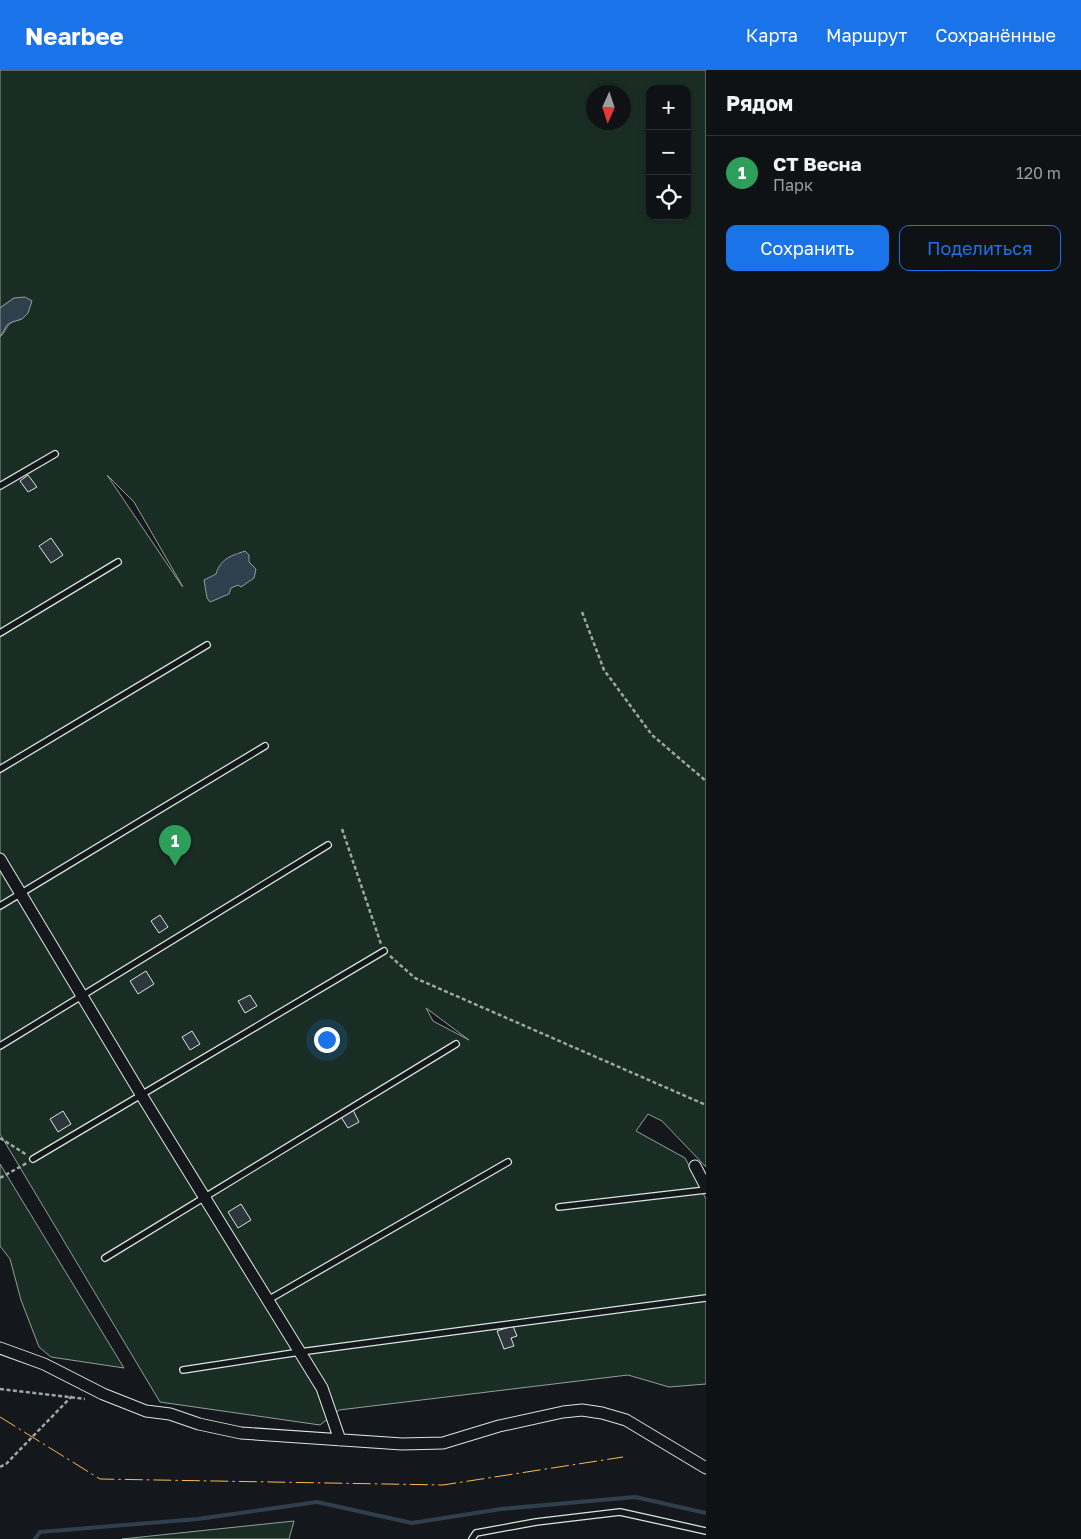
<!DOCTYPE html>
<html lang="ru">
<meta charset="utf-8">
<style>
:root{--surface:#0f1215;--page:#1d2022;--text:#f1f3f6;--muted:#9b9ea0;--line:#2f3234;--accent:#1a73e8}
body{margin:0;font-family:"Golos Text",sans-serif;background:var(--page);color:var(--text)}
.controls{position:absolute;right:15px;top:15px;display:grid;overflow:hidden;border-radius:10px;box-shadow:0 2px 8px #0003}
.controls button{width:45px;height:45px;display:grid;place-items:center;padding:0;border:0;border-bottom:1px solid var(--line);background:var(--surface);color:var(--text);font:25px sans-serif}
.compass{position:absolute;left:586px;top:15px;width:45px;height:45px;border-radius:50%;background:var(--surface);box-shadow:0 2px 8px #0003;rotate:183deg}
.you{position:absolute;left:326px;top:969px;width:18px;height:18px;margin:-12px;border:4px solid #fff;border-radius:50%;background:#1a73e8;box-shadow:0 0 0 8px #1a73e833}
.badge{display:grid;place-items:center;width:32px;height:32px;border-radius:50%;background:var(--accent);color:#fff;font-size:16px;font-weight:700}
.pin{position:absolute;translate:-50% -41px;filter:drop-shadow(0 1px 2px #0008)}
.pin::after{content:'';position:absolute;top:26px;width:18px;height:15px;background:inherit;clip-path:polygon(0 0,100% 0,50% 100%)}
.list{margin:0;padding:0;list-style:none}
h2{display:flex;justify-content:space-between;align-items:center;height:65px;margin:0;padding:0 20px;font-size:21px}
h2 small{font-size:16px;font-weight:400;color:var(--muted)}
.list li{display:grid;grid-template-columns:32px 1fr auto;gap:15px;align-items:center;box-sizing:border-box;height:75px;padding:0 20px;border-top:1px solid var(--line)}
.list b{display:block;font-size:19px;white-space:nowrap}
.list p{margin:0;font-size:16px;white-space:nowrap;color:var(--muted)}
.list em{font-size:16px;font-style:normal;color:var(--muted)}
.actions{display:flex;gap:10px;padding:15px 20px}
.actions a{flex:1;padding:11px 0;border:1px solid var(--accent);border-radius:10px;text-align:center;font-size:18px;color:var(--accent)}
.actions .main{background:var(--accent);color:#fff}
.icon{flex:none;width:28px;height:28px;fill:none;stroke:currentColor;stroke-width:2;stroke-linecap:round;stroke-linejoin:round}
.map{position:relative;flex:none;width:706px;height:1469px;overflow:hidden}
header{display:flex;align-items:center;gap:30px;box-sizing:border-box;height:70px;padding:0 25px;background:var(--accent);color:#fff}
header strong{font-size:24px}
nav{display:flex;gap:28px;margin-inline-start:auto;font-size:18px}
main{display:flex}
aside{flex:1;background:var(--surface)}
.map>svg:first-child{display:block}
.green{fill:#1a2d24;stroke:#939e99;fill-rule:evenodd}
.water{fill:#2f3f4d;stroke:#939e99}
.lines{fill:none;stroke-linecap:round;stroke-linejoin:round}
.stream{stroke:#2f3f4d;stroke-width:4}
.building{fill:#2c363c;stroke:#d8e6dc}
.lane-casing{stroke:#d8e6dc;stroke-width:8}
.street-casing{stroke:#d8e6dc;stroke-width:13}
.path{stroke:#9da8a2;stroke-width:2.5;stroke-dasharray:4 2.5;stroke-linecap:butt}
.lane{stroke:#14181c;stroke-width:5.5}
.street{stroke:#14181c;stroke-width:11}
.power{stroke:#ffb74d;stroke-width:1;stroke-dasharray:18 4 2.5 4;stroke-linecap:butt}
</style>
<header>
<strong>Nearbee</strong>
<nav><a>Карта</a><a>Маршрут</a><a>Сохранённые</a></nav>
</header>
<main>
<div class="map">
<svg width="706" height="1469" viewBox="0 0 706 1469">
<rect width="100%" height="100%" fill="#14181c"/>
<path class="green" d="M0,0H706V1097L662,1051L648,1044L636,1061L685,1088L706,1129V1314L669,1317L628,1305L339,1340L320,1355L160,1332L0,1064V267C10,257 4,253 22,249L14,228L0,238ZM650,19H687V146H650ZM594,22H624V52H594ZM107,405L134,432L183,517L182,516ZM426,938L469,970L433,951Z
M0,1094L124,1298L51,1287L39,1277L21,1230L10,1189L0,1176Z
M294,1451L289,1469H122Z"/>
<path class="water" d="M25,227L32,231L28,243L22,249L12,252L7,255L0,267V238L14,228Z
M245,481L249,485V492L256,499L254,508L241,517L238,515L231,518L229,524L210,532L207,528L204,510L216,504C221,488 231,486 245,481Z"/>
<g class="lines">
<path class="stream" d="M35,1469L40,1462L198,1449L317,1432L412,1453L501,1439L635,1427L706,1443"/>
</g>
<path class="building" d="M28,405L37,417L28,422L20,411Z
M51,468L63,485L51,493L39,476Z
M160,845L168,857L159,863L151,851Z
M146,901L154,914L138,924L130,911Z
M250,925L257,936L245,943L238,931Z
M192,961L200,974L190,980L182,967Z
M353,1040L359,1052L348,1058L341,1047Z
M63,1041L71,1054L58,1062L50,1049Z
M241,1134L251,1150L238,1158L228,1142Z
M513,1256L517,1266L511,1268L514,1276L504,1279L497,1261Z"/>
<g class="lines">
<g class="lane-casing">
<path id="lane" d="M0,416L55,384
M0,563L118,492
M0,699L207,575
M0,836L265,676
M0,976L328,775
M33,1089L384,881
M559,1137L706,1120
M105,1188L456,974
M268,1230L508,1092
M183,1300L300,1282L706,1228
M472,1469L476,1463L536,1452L620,1442L706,1461"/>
</g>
<g class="street-casing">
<path id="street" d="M0,789L142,1026L322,1318L340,1370
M695,1096L706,1117
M0,1278L44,1294L103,1324L146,1341L170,1344L199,1354L241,1363L402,1374L443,1373L499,1356L563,1342L582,1340L602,1343L626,1350L706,1398"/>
</g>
<path class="path" d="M582,542L604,600L652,665L706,711
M342,759L381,874
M390,886L415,908L706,1035
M0,1068L27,1085
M0,1108L27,1093
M0,1319L85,1329
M0,1397L6,1394L72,1326"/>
<use href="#lane" class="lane"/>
<use href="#street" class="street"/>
<path class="power" d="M0,1347L100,1409L443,1415L623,1387"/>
</g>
</svg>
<div class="controls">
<button>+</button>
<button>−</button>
<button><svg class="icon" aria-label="locate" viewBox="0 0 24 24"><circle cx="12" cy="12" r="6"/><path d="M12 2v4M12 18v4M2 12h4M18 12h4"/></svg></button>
</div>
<svg class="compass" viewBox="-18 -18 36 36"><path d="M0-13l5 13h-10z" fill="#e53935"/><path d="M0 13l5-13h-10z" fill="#9b9ea0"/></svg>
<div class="you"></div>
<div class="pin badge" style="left:175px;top:796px;background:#2e9e5b">1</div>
</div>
<aside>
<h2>Рядом<small></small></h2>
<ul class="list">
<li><span class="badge" style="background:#2e9e5b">1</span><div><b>СТ Весна</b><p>Парк</p></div><em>120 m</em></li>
</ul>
<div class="actions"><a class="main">Сохранить</a><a>Поделиться</a></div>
</aside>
</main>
